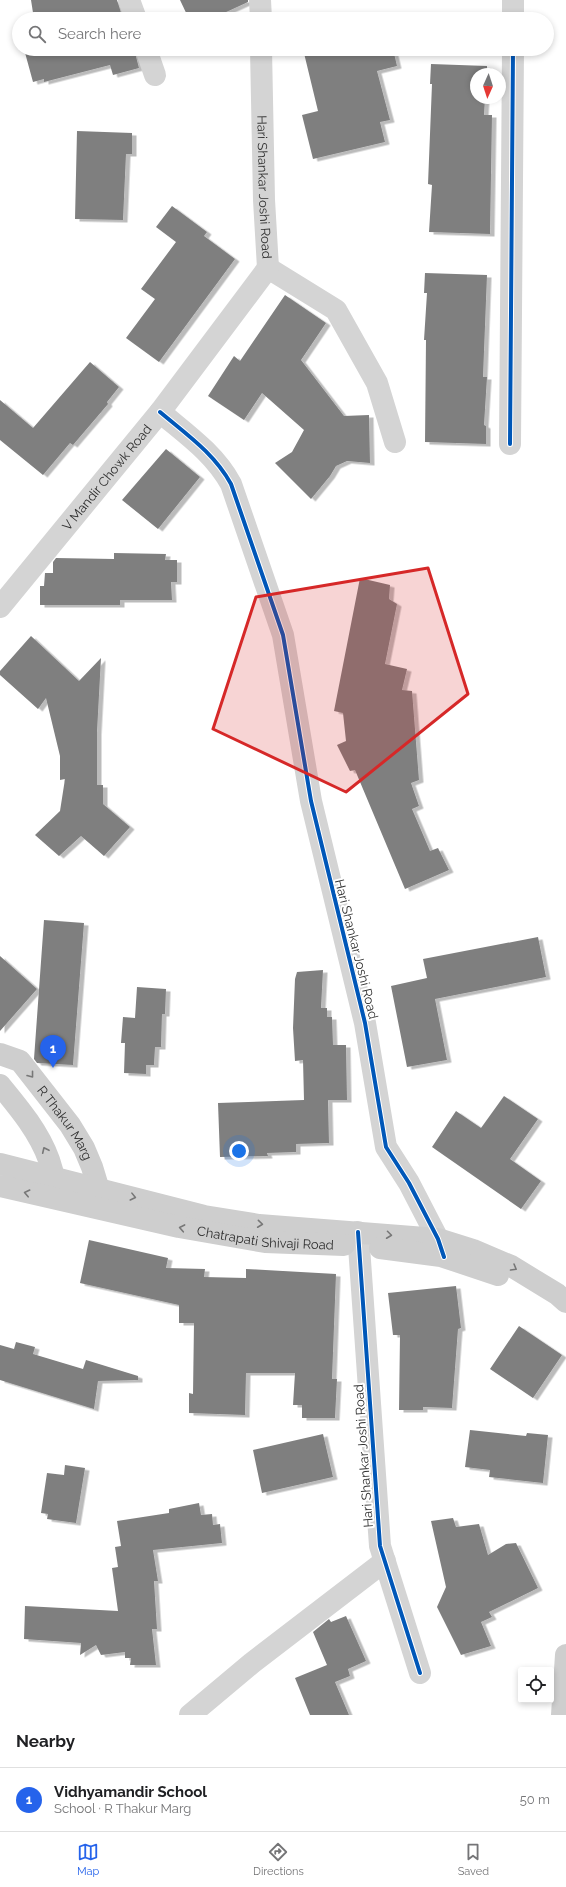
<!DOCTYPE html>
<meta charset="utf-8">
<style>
:root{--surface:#fff;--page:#f2f2f2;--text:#202124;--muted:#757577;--line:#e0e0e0;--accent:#2563eb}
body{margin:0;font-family:Raleway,sans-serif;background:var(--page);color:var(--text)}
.controls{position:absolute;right:12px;bottom:12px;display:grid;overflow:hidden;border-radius:4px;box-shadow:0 2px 6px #0003}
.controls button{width:36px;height:36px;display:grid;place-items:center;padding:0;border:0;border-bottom:1px solid var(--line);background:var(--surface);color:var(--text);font:20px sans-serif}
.compass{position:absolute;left:470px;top:68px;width:36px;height:36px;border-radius:50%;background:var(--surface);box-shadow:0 2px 6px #0003;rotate:183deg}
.you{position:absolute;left:239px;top:1151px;width:14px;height:14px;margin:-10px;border:3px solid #fff;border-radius:50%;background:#1a73e8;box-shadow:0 0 0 6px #1a73e833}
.badge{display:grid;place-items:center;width:26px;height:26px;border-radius:50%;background:var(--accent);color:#fff;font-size:13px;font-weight:700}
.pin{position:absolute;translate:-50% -33px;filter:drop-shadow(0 1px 2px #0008)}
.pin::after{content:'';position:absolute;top:21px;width:14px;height:12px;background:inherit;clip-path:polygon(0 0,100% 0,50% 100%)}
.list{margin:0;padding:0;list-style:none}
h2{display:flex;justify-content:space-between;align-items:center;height:52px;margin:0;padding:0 16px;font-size:17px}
h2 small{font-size:13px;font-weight:400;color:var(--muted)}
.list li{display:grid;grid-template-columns:26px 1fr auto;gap:12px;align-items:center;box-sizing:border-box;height:64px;padding:0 16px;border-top:1px solid var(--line)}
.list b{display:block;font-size:15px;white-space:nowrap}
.list p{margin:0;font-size:13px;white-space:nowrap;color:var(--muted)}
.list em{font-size:13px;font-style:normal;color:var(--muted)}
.icon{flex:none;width:22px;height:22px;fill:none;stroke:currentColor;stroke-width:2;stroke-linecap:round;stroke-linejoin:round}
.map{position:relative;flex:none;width:566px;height:1715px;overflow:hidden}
.search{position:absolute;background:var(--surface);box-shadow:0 2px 6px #0003;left:12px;right:12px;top:12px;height:44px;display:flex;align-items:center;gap:10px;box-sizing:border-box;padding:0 14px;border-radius:22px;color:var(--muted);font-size:15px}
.sheet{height:116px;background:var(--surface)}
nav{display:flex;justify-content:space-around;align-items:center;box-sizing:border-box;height:56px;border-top:1px solid var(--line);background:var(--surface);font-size:11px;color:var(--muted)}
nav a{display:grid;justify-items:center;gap:2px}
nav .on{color:var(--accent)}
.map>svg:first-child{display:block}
.building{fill:#7f7f7f;filter:url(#shadow)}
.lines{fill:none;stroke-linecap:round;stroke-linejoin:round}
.street{stroke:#d4d4d4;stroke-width:22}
.secondary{stroke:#cecece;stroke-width:22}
.cycleway-casing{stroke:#fff;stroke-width:6}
.cycleway{stroke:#0057b8;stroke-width:4}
.oneway{stroke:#777}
.marked{fill:#d62828;fill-opacity:0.2;stroke:#d62828;stroke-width:3;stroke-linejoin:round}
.labels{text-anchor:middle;stroke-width:4;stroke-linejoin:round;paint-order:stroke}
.street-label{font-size:13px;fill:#303030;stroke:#fff}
</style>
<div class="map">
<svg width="566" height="1715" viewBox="0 0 566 1715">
<defs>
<filter id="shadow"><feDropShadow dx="4.5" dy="2.5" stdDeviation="0" flood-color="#0004"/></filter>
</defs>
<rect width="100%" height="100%" fill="#fff"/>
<path class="building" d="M31,0H117L123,19H34Z
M180,0H248V2L211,19H189Z
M24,49H134L139,68L113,75L110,65L44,82V79L33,82Z
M303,49H393L397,66L377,71L390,120L380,122L385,142L313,159L302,115L318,111Z
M431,64L487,66V74H476V98H485L484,115H492L490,234L429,232L432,185L428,184L432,84H430Z
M77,131L132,133V154H126L123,220L75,219Z
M172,206L207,232L204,236L235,259L159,362L126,338L155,299L141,289L176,242L156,227Z
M425,273L487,275L483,377H487L484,425L486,426V444L425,442L426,340H424L427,293H424Z
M285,295L326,323L301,360L344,416L369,415L370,463L347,461L336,466L330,476L311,499L275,463L292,452L304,430L262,393L244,420L208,396L234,356L240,361Z
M90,362L119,387L107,402L108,404L73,445L70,443L43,475L0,440V400L33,428Z
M166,449L200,477L158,529L122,500Z
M114,553L166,554L165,560H177V582H171L172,600H120V605H40V586H44L45,573H53V562L56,558L114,559Z
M360,578L390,585L389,599L397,604L385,664L407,669L402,690L412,691L419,780L411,783L419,806L412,809L430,851L438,848L449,870L405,889L355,770L350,771L337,745L346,741L343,713L334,711Z
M31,636L79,681L101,658L97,732V785H103V804L130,827L104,856L81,836L59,856L35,835L60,811L65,779L60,780V756L46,698L38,709L0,675V671Z
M44,920L84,923L73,1065L37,1063L34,1059Z
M538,937L546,977L435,999L447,1060L407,1067L391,986L427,978L423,959Z
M0,956L37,989L0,1031Z
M323,970L321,1008H327V1017H332L333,1045H346L347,1100H328L329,1143L296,1144V1152L267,1153L268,1156L220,1157L218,1103L304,1100L303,1060L295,1061L293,1028L295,979L297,972Z
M137,987L166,989L165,1014H162L161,1047H155L154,1065H146V1074L124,1073L125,1043H121L123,1017L135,1018Z
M504,1096L538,1119L510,1159L541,1181L521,1209L432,1147L456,1111L481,1128Z
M89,1240L168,1258L166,1268L205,1269L204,1277L246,1278V1269L336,1274L332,1379H337L335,1418H302V1405H293L295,1373H246L245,1415L189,1413V1393L193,1394L194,1323H179V1305L80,1283Z
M456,1286L461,1328L458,1329L452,1408L423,1407V1410H399L400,1335H393L388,1293Z
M519,1326L562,1355L533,1398L490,1369Z
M16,1342L35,1347L33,1354L83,1369L86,1360L138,1376V1380L98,1381L94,1409L0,1380V1345L14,1349Z
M470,1430L526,1436L527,1433L548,1435L543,1483L489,1477L490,1470L465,1467Z
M323,1434L333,1477L262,1493L253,1450Z
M65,1465L85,1468L76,1523L47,1519L48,1514L41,1513L47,1473L64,1475Z
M199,1503L201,1515L212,1514L213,1525L220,1524L222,1543L153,1550L158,1581H154L157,1629H152L156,1665H130L131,1658H125V1652L101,1655L96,1645L80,1655L81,1643L24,1639L25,1606L118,1611L112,1568L118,1567L115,1547L121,1546L117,1521L169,1513V1509Z
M453,1518L456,1527L479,1524L488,1555L506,1544L516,1543L538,1588L489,1612L492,1617L481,1622L491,1646L461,1655L437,1607L446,1587L431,1521Z
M346,1616L366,1661L348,1669L350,1676L335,1682L349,1715H310L295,1678L327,1665L313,1632L329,1619L331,1622Z"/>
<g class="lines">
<g class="street">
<path d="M129,0L136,19"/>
<path d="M260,0L261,19"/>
<path d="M513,19V0"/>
<path d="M146,49L155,75"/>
<path id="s1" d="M261,49L264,200L268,268"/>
<path d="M268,268L336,310L377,383L395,442"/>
<path d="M160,412C186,434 214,453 231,484L283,635L311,801L365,1023L386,1147L409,1183L438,1239L443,1254"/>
<path d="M510,444L513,49"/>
<path id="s2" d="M0,607L160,412L268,268"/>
<path d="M358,1232L380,1546L420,1673"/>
<path d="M190,1715L252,1663L385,1561"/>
</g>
<g class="secondary">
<path id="s3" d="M0,1054L20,1061L70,1125L84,1148L92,1167L102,1200"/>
<path d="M0,1085C19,1108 39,1132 49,1160C52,1170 55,1180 58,1190"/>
<path d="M0,1164L204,1216L259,1225L438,1239L473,1250L511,1266L557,1294L566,1302"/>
<path id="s4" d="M0,1186L179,1227L265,1242L344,1245"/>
<path d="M380,1248L441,1256L498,1275"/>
<path d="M562,1715L566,1655"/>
</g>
<g class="cycleway-casing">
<path id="cycleway" d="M160,412C186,434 214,453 231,484L283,635L311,801L365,1023L386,1147L409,1183L438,1239L444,1257
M510,444L513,49
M358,1232L380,1546L420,1673"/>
</g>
<use href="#cycleway" class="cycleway"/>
</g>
<defs><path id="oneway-chevron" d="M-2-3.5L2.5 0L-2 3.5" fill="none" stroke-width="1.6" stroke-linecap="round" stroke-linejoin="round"/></defs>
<g class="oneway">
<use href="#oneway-chevron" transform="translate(31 1075) rotate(52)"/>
<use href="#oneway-chevron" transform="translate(45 1150) rotate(-115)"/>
<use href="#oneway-chevron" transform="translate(27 1193) rotate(-167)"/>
<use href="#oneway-chevron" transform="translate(133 1197) rotate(14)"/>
<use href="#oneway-chevron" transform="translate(260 1224) rotate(6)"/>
<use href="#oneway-chevron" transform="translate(182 1228) rotate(-169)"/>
<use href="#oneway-chevron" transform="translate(389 1235) rotate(7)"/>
<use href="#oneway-chevron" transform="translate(514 1268) rotate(30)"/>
</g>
<path class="marked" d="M428,568L468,694L346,792L213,729L256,597Z"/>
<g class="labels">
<g class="street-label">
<text dy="5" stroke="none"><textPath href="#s1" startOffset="138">Hari Shankar Joshi Road</textPath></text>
<text dy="5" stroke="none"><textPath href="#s2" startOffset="168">V Mandir Chowk Road</textPath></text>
<text transform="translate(357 949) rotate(76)" y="5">Hari Shankar Joshi Road</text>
<text dy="5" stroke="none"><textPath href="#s3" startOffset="98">R Thakur Marg</textPath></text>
<text dy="5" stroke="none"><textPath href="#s4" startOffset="271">Chatrapati Shivaji Road</textPath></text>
<text transform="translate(363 1456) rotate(-94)" y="5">Hari Shankar Joshi Road</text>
</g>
</g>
</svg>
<div class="controls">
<button><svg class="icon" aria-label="locate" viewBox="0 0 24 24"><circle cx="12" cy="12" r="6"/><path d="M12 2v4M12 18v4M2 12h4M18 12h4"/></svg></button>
</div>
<svg class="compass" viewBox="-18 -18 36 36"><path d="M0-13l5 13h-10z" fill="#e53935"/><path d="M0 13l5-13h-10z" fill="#757577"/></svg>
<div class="you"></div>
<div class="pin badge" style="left:53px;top:1068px">1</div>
<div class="search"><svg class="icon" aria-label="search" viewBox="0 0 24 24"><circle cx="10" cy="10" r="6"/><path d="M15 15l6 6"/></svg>Search here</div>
</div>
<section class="sheet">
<h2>Nearby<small></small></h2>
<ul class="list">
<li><span class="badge">1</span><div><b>Vidhyamandir School</b><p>School · R Thakur Marg</p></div><em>50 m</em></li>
</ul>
</section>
<nav>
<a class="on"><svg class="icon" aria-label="map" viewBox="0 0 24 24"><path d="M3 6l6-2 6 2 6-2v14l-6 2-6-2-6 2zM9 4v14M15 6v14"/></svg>Map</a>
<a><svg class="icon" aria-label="directions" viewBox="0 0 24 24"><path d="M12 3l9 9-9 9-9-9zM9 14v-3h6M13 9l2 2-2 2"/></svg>Directions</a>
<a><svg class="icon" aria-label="saved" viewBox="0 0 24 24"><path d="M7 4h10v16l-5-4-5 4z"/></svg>Saved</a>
</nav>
